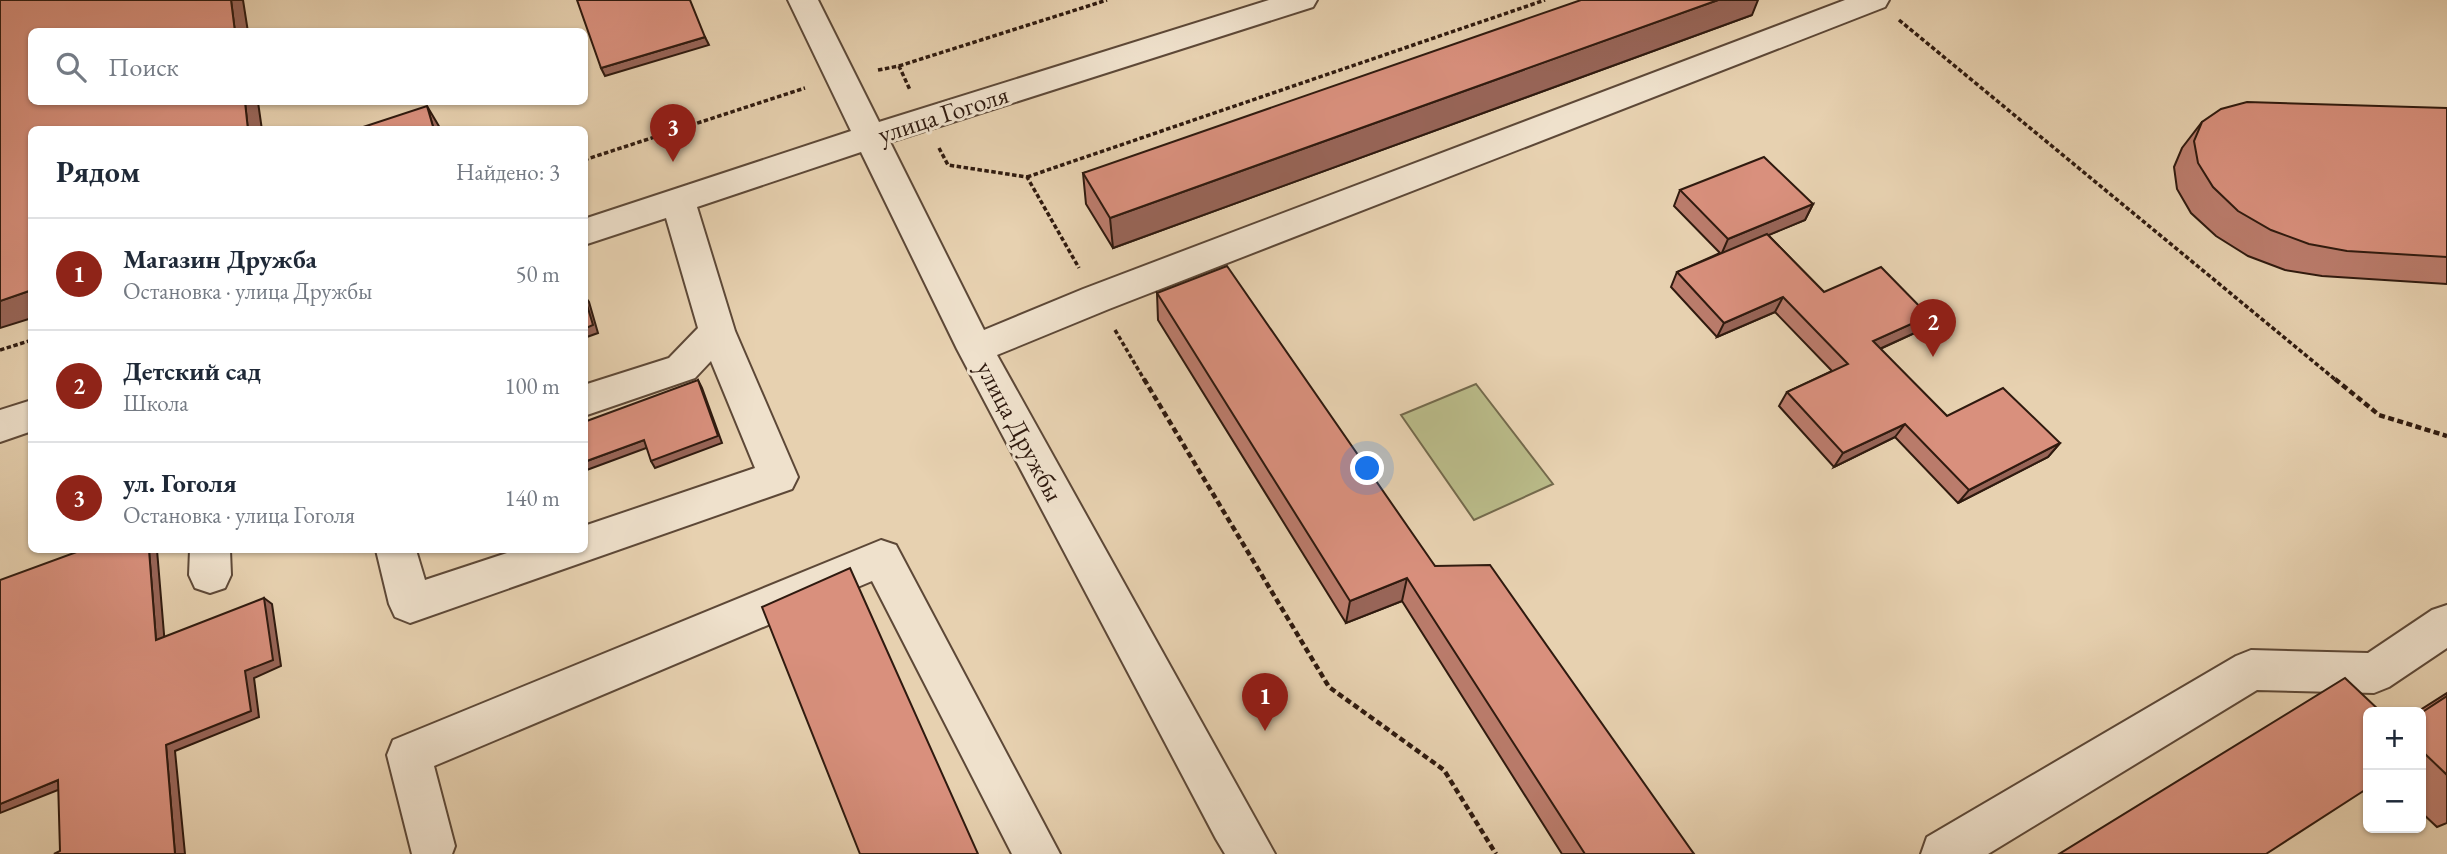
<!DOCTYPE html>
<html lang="ru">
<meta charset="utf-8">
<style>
:root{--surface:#fff;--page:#f6f6f7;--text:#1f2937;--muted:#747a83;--line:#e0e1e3;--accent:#8f2418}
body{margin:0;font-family:"EB Garamond",serif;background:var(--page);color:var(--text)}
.controls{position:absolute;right:21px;bottom:21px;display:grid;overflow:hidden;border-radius:10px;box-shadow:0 2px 5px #0004}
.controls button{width:63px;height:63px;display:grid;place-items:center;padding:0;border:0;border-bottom:2px solid var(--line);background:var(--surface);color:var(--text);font:35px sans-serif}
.you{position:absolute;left:1368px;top:469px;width:24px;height:24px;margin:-18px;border:5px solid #fff;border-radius:50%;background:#1a73e8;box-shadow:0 0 0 10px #1a73e833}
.badge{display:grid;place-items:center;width:46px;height:46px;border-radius:50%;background:var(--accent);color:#fff;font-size:23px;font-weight:700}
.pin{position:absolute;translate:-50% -58px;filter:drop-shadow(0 2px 4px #0008)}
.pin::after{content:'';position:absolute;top:37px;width:24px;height:21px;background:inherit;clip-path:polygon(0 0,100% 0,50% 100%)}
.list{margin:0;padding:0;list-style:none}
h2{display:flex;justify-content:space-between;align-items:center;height:91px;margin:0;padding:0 28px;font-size:30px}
h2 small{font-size:23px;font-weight:400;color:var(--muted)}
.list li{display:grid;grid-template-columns:46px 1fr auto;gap:21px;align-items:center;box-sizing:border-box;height:112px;padding:0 28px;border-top:2px solid var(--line)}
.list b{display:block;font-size:26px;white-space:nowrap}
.list p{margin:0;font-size:23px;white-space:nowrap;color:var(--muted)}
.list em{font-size:23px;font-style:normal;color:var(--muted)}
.icon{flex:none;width:38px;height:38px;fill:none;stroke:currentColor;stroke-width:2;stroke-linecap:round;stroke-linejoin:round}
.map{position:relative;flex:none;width:2447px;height:854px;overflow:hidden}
.search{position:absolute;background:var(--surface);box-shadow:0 2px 5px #0004;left:28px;top:28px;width:560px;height:77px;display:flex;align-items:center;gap:18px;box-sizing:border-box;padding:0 24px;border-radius:10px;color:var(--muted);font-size:26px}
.panel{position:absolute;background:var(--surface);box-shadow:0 2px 5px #0004;left:28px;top:126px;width:560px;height:427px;border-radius:10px}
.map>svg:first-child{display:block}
.green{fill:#b9ba88;stroke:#746a4c;stroke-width:2}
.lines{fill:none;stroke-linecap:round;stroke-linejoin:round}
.minor-casing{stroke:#5d4837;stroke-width:4}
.path-far1{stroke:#2f1a0f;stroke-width:3.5;stroke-dasharray:4.5 2.5;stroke-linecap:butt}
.path{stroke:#2f1a0f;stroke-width:4.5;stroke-dasharray:6 3.5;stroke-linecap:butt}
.minor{fill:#efe1cc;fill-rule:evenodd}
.wall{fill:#bb7c6c;stroke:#2f1a0f;stroke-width:2}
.shaded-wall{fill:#986558;stroke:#2f1a0f;stroke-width:2}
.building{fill:#d9907d;stroke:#2f1a0f;stroke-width:2}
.labels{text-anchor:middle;stroke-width:6;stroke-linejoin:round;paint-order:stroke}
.street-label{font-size:26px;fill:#2f1a0f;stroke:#efe1cc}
</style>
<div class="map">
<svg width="2447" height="854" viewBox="0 0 2447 854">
<rect width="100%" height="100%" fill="#e7d1b0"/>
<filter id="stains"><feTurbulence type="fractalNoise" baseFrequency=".00286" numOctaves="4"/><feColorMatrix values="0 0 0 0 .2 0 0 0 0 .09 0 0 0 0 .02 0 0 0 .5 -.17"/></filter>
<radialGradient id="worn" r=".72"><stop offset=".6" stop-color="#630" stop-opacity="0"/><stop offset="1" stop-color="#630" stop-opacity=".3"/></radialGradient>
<path class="green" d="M1476,384L1553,484L1474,520L1401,415Z"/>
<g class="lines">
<g class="minor-casing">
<path id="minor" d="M788,0H818L879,122L1269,0H1317L1313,7L890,142L984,330L1083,289L1845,0H1889L1885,7L1109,309L997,355L1275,854H1225L1216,839L957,349L861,152L697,207L735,331L798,477L792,489L410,623L395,617L389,604L376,550H416L425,580L516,550H584V526L755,468L711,361L695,378L584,416V385L669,358L698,328L666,218L584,245V219L851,131Z
M32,400V431L0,442V410Z
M881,540L896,545L1060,854H1012L872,581L434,766L455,846L452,854H412L387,755L393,740Z
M190,550H230L231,575L225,588L210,593L195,588L189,575Z
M2447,605V648L2389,687L2374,693L2257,690L1988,854H1921L1927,837L2236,656L2251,650L2368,653L2432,610Z"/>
</g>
<path class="path-far1" d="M1899,20L2337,381
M899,66L1107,0
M878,70L899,66L910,90
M939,148L948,165L1027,177L1079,268
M584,160L805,88
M1027,177L1545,0
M1115,330L1145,381
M0,350L32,340"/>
<path class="path" d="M1144,379L1329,687L1444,770L1496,854
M2335,379L2379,415L2447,436"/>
<use href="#minor" class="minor"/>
</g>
<path class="wall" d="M1752,15L1113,248L1086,204L1083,173Z
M2447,108V284L2322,276L2285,270L2248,256L2216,236L2191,213L2177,189L2174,167L2182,148L2202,122Z
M1680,190L1813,204L1805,220L1768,235L1824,292L1919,331L1880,349L1947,416L2060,443L2048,457L1958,503L1895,437L1834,467L1779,406L1787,392L1832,371L1775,312L1717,337L1671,287L1677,272L1720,253L1674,206Z
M1157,293L1435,566L1694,854H1562L1402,601L1346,623L1158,320Z
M2447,693V823L2437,827L2421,812V712H2417Z"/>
<path class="shaded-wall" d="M231,0H243L248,32H235Z
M1718,0H1758L1752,15L1113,248L1110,218Z
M705,37L709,45L605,76L601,68Z
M245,102H258L262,130H248Z
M427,106L440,128L441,130H434Z
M1813,204L1805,220L1721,255L1728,239Z
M32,290V318L0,328V301Z
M584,295L589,302L598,333L584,338Z
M1783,297L1775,312L1717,337L1724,323Z
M1929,316L1919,331L1864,356L1873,341Z
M698,380L702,388L722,443L655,468L651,461Z
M1905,424L1895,437L1834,467L1843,453Z
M644,440L649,447L584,471V462Z
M2060,443L2048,457L1958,503L1969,490Z
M149,550H157L165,646L156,640Z
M1407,578L1402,601L1346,623L1350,601Z
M264,598L272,604L281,666L254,678L259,717L175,751L185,854H175L166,745Z
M58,780L68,786L0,813V804Z"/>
<path class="building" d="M0,0H231L235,32H32V102H245L248,130H32V290L0,301Z
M577,0H690L705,37L601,68Z
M1581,0H1718L1110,218L1083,173Z
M2247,102L2447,108V257L2347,251L2309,244L2271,230L2238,211L2213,187L2198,163L2194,141L2202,122L2221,109Z
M427,106L434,130H354Z
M1764,157L1813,204L1728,239L1680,190Z
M1767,234L1824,292L1881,267L1929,316L1873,341L1947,416L2003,388L2060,443L1969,490L1905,424L1843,453L1787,392L1848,364L1783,297L1724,323L1677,272Z
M1227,266L1435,566L1490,565L1694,854H1585L1407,578L1350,601L1157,293Z
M584,295L593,325L584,329Z
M698,380L718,436L651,461L644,440L584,462V422Z
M82,550H149L156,640L264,598L273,660L245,671L251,711L166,745L175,854H54L60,851L58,780L0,804V580Z
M850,568L978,854H860L762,607Z
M2345,678L2381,712H2368V788L2266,854H2059Z
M2447,696V775L2423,752L2421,754V713Z"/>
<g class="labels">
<g class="street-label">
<text transform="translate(943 114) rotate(-18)" y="9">улица Гоголя</text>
<text transform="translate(1020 431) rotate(62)" y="9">улица Дружбы</text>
</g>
</g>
<rect width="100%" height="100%" filter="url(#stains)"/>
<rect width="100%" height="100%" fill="url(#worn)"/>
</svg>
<div class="controls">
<button>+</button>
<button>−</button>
</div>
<div class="you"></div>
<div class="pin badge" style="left:1265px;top:731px">1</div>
<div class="pin badge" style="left:1933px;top:357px">2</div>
<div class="pin badge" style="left:673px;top:162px">3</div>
<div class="search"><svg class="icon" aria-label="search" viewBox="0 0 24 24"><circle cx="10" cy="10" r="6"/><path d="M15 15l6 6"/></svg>Поиск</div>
<section class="panel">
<h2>Рядом<small>Найдено: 3</small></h2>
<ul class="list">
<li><span class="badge">1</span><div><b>Магазин Дружба</b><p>Остановка · улица Дружбы</p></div><em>50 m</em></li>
<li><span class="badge">2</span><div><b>Детский сад</b><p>Школа</p></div><em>100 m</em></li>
<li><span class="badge">3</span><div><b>ул. Гоголя</b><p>Остановка · улица Гоголя</p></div><em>140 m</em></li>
</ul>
</section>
</div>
